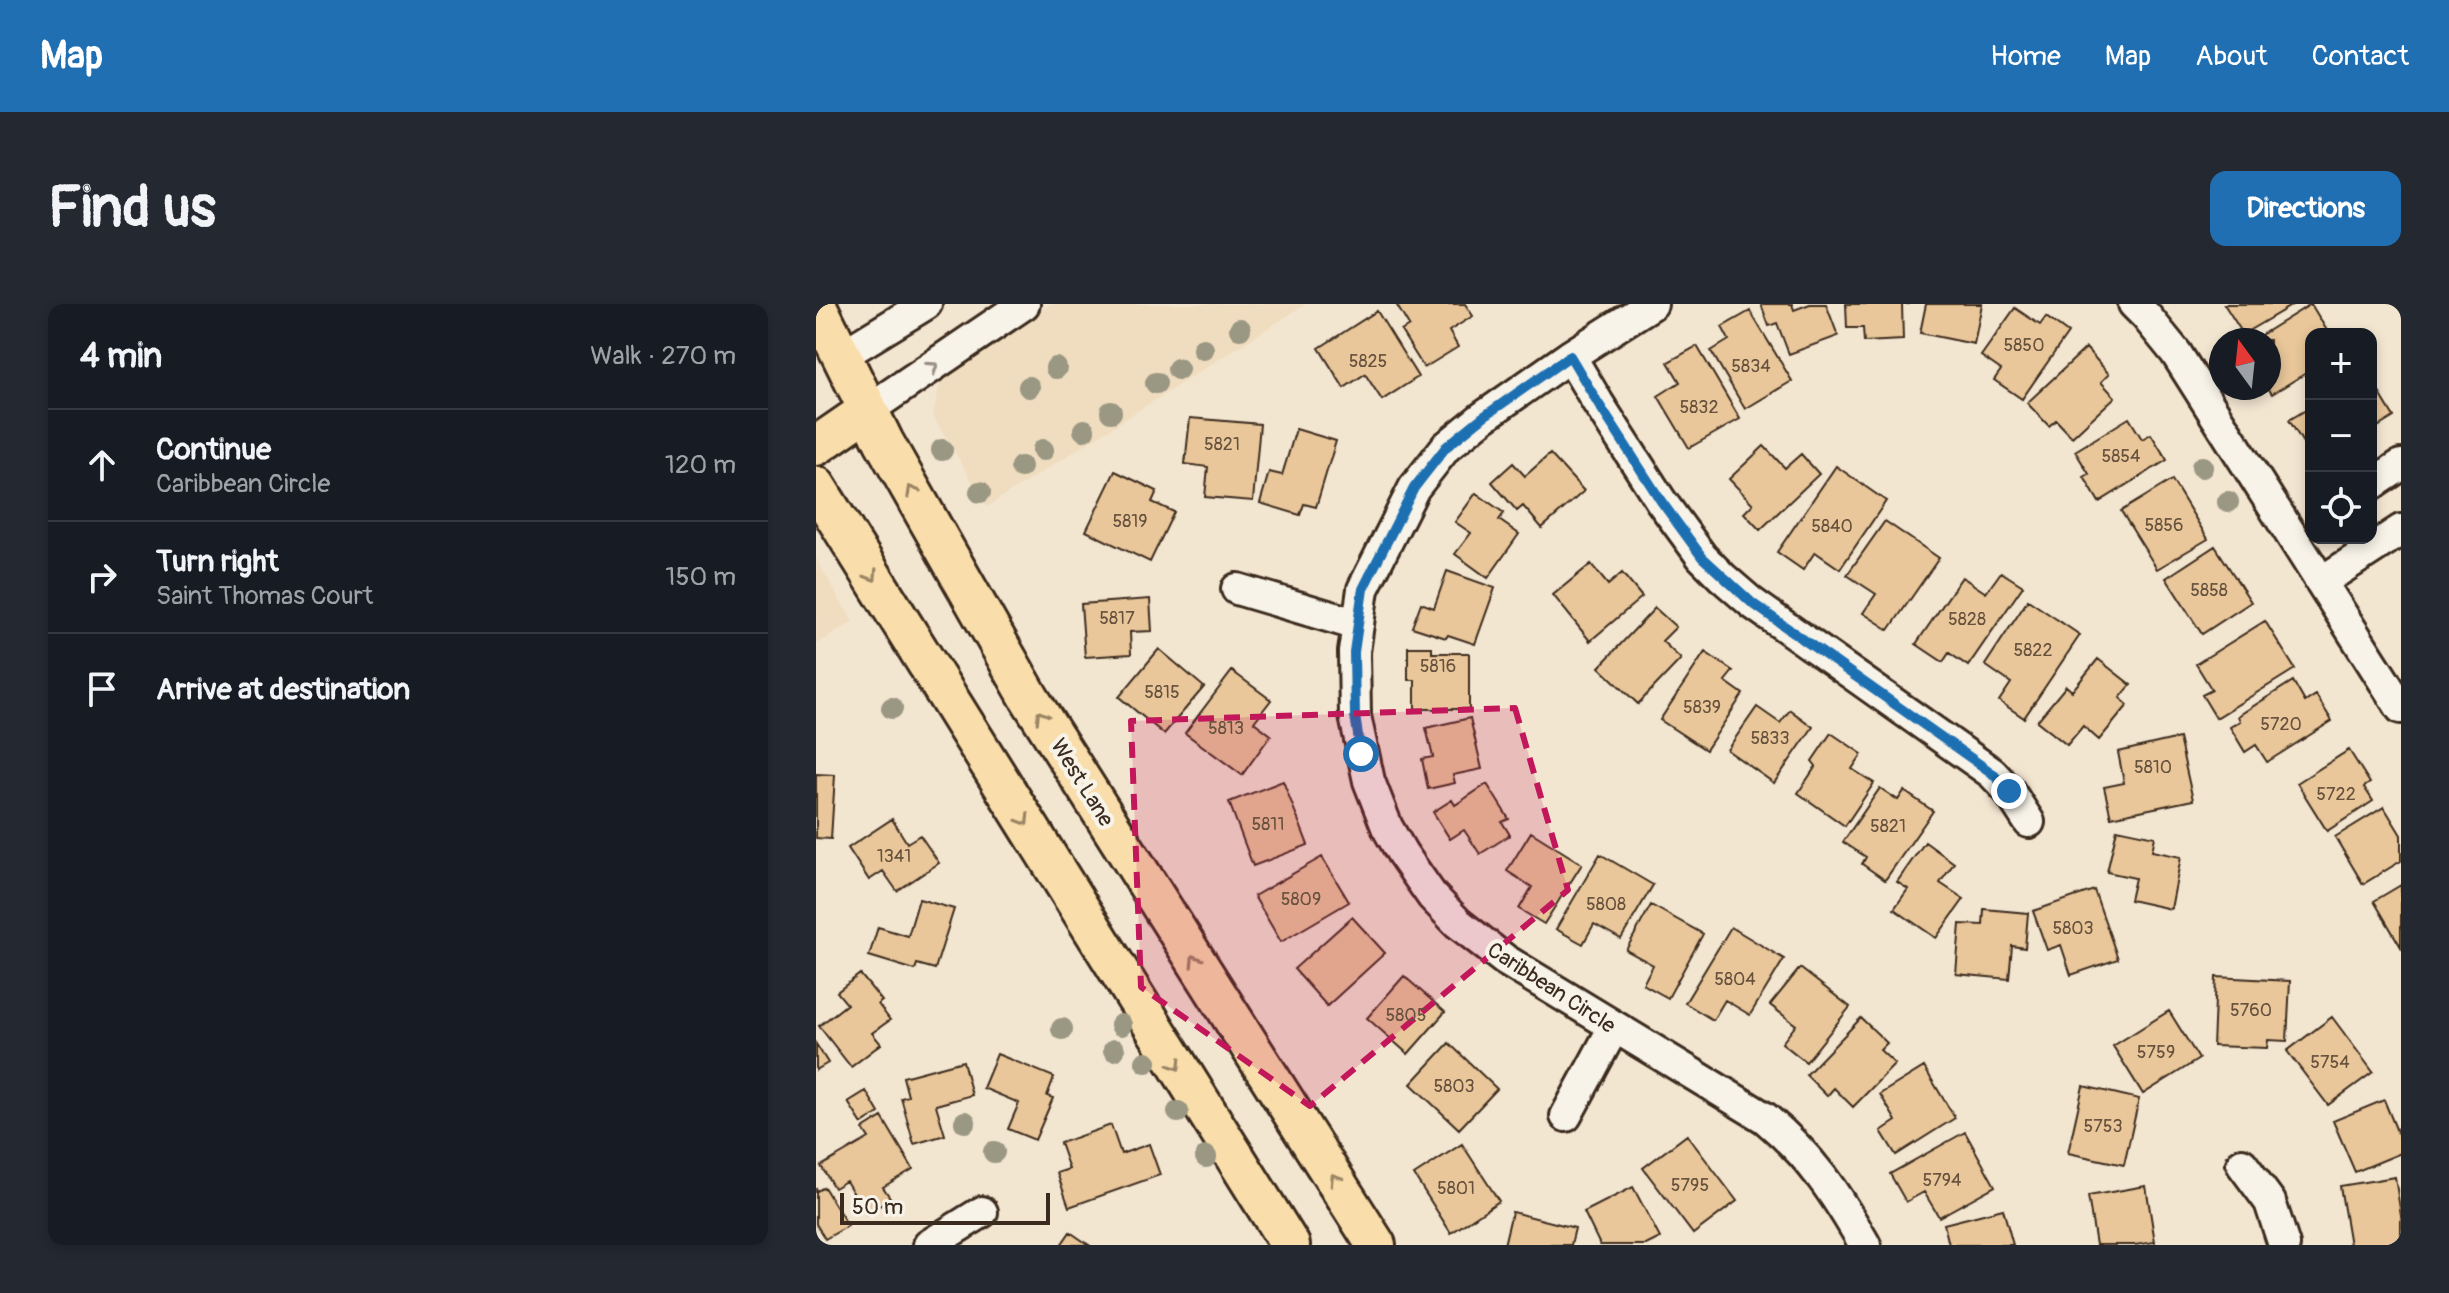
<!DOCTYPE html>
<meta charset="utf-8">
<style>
:root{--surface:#171b24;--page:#242831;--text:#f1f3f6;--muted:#9ea1a6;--line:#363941;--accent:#1f6fb2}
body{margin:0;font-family:Pangolin,sans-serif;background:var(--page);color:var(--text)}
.controls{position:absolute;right:24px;top:24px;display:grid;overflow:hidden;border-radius:16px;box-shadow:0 4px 12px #0003}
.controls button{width:72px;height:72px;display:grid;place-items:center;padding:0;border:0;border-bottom:2px solid var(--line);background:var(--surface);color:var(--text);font:40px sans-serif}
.compass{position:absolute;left:1393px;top:24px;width:72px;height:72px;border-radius:50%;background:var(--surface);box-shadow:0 4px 12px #0003;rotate:345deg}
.scale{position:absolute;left:24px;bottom:20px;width:210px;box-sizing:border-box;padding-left:8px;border:4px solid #3b2a1e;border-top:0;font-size:22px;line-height:28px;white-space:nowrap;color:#3b2a1e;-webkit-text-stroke:6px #f7f3e8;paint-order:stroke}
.stop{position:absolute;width:24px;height:24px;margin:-18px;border:6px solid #1f6fb2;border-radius:50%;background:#fff}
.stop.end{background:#1f6fb2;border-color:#fff;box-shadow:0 2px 8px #0008}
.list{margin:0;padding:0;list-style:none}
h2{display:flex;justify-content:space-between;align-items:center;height:104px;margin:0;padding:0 32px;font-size:34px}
h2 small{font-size:26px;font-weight:400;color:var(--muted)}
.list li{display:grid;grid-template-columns:52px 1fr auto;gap:24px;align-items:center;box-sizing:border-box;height:112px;padding:0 32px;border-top:2px solid var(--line)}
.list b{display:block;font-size:30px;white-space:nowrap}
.list p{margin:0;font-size:26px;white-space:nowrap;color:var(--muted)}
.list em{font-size:26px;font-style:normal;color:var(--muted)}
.icon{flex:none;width:44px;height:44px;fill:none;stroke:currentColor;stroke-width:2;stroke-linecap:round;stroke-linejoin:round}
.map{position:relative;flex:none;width:1585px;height:941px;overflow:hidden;border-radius:16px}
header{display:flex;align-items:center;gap:48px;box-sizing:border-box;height:112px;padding:0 40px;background:var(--accent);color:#fff}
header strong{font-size:38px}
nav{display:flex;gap:44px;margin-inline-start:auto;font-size:28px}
.intro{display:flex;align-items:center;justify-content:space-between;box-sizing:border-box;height:192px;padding:0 48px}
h1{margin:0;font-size:56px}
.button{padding:20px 36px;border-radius:16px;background:var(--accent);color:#fff;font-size:28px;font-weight:700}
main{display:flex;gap:48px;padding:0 48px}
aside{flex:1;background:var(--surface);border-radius:16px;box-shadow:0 4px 12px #0003}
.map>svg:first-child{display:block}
.built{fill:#f0ddc0}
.building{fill:#e9c79a;stroke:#3b2a1e;stroke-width:2}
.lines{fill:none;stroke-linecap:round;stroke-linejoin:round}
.minor-casing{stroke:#3b2a1e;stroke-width:36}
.major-casing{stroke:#3b2a1e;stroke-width:44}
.minor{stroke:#f7f3e8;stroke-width:30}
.major{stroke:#f9deab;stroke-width:38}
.tree{fill:#9a9782}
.oneway{stroke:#998e83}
.oneway2{stroke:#9a8464}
.route{stroke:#1f6fb2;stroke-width:10}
.marked{fill:#c2185b;fill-opacity:0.2;stroke:#c2185b;stroke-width:6;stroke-dasharray:16 10;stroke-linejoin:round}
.labels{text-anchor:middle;stroke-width:8;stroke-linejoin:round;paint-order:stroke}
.number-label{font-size:18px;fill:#66513d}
.street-label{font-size:22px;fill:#3b2a1e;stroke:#f7f3e8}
</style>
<header>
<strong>Map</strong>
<nav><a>Home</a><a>Map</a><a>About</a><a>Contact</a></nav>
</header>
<div class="intro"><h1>Find us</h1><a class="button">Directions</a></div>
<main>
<aside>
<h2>4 min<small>Walk · 270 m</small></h2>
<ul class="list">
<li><svg class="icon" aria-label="ahead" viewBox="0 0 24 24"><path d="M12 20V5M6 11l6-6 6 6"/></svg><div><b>Continue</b><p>Caribbean Circle</p></div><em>120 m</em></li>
<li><svg class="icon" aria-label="right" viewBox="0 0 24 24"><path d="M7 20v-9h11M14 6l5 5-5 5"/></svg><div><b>Turn right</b><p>Saint Thomas Court</p></div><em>150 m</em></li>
<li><svg class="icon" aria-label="arrive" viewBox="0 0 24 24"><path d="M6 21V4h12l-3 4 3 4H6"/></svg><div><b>Arrive at destination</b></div></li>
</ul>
</aside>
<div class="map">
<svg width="1585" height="941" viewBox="0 0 1585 941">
<rect width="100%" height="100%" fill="#f3e6d1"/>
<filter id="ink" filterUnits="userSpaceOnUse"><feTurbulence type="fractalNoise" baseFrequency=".0125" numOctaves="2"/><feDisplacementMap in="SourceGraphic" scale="16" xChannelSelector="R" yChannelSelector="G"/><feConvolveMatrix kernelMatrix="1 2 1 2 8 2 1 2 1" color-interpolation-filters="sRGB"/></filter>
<g filter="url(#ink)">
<path class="built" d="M234,0H490L171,203L117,112L124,77Z
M0,254L37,318L0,341Z"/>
<path class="building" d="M580,0H649L657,12L633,27L642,43L608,64L585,27L593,22Z
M945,0H976L978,6L994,0H1010L1022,32L973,50L961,19L953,22Z
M1030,0H1094H1086L1087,36L1048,38L1047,24H1031Z
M1110,0H1166L1158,40L1104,29Z
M1408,0H1478L1427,30Z
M1495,0L1513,30H1495V66L1456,90L1452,84L1453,36H1437Z
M1199,4L1224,21L1230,13L1252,29L1206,95L1178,76L1185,66L1165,52Z
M561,7L602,73L566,96L549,70L528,84L503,44Z
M934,7L976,77L929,105L895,47L913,36L906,23Z
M881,42L924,115L873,144L842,92L864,78L852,58Z
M1270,44L1293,70L1285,78L1299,93L1256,133L1240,116L1233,122L1211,99Z
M1555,75L1578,113L1555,127Z
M1495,103V152L1473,116Z
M374,114L444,120L437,197L389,193L392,163L369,160Z
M1313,114L1326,135L1335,130L1351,156L1283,198L1268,173L1273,170L1259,147Z
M480,125L520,137L500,203L488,200L484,211L444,199L453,168L466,171Z
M948,142L969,164L985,150L1003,170L944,226L928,209L937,200L913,175Z
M734,150L768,187L726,224L707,202L701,207L676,178L697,159L709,172Z
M1020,162L1070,197L1024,265L999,248L987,266L961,248Z
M299,167L341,187L336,198L358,208L334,258L270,227Z
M1356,176L1392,235L1341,265L1305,207Z
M660,189L688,209L683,216L703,230L672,274L639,250L655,229L639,218Z
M1069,217L1123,254L1073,326L1047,309L1060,290L1031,271Z
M1399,242L1435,298L1386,330L1350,274Z
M775,260L792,281L806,269L826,293L774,337L737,291Z
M631,267L679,284L659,340L632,331L630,334L596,323L605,299L618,304Z
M1185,268L1207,282L1152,362L1133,349L1127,358L1100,340L1146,273L1170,289Z
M334,295L336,327L314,328L315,350L269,353L265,300Z
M1212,296L1264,331L1208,414L1183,397L1195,379L1169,361Z
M839,304L860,323L846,337L865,355L822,400L783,363Z
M1449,317L1479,365L1400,414L1386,391L1396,386L1380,360Z
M592,343H616V349H653V405H599V376H592Z
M343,345L388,383L348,430L303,393Z
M889,348L917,367L909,377L927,390L890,446L844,416Z
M1282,355L1315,381L1304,394L1312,401L1283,436L1267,422L1251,441L1221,417L1250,382L1256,387Z
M416,367L455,396L438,418L455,431L426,471L369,429Z
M1477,377L1489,398L1500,391L1516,417L1451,458L1440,441L1429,448L1414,423L1424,417L1422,412Z
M941,403L964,419L974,406L997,423L958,479L911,446Z
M654,414L666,465L637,471L639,479L612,485L606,455L617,453L610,424Z
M1015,429L1046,450L1036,465L1058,479L1029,522L982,489L1000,462L996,457Z
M1363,434L1377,496L1295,513L1288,483L1308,479L1302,448Z
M1533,446L1554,479L1548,483L1557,497L1511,527L1481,479Z
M0,470L19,471L15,535L0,534Z
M467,477L492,541L437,562L413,498Z
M671,480L693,515L686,518L694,531L664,550L648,526L634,535L617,508L636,496L639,501Z
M1064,484L1082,496L1088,487L1117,507L1069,576L1046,560L1050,553L1027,538Z
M1568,503L1585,531V557L1547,580L1519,533Z
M76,515L91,539L104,531L123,559L81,587L67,567L53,576L32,544Z
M1301,525L1339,533L1336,547L1365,553L1355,605L1314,596L1319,574L1291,568Z
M715,528L766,560L728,620L703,605L716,583L691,567Z
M1109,538L1138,559L1124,579L1148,595L1120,634L1078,605L1092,585L1081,578Z
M784,550L837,581L805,635L778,620L767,640L740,625Z
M506,553L533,598L465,638L438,592Z
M1585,581V643L1558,597Z
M1278,586L1302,655L1255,671L1245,641L1231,646L1217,607Z
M103,595L138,605L119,665L101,660L99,666L53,652L62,623L92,632Z
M835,601L887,630L852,694L827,680L837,661L810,646Z
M1168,605L1212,609L1209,644L1196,642L1193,675L1140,670L1144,620L1167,621Z
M536,613L569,649L511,702L478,665Z
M915,623L968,655L934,711L909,696L897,716L869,699Z
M984,664L1034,703L990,758L966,739L980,721L954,701Z
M44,670L66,697L62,700L74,716L56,729L65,740L35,763L3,722L31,700L21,688Z
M588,672L629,708L592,750L551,714Z
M1400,673L1474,677L1471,737L1452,736L1451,744L1397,742Z
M1353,707L1383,755L1327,790L1297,742Z
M1516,713L1557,768L1512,801L1471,747Z
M1045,714L1071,739L1064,746L1079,760L1037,803L1018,784L1011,792L990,771Z
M633,739L681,785L643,825L595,780Z
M0,740L12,759L0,766Z
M181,750L238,773L231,792L237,794L219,836L192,825L203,799L167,784Z
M147,757L156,791L120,801L129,831L98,840L85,794L92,792L87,773Z
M1108,763L1139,814L1080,851L1065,827L1080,817L1064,790Z
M1267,782L1323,795L1308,861L1252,849Z
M50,787L63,809L46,820L32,798Z
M1568,796L1585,837V849L1539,868L1517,817Z
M66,813L97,865L67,883L75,895L50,910L30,877L18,884L5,862L53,834L47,825Z
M295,821L305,850L333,840L344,871L253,903L241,869L253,865L244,839Z
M1149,828L1179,882L1123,913L1108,888L1090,898L1074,870Z
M871,831L921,897L877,930L827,864Z
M646,840L683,897L635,929L598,871Z
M1579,873L1585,911V938L1569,941H1534L1524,882Z
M1330,882L1339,938L1319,941H1280L1272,892Z
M8,883L32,922L9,935L0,920V884L1,887Z
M817,883L844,934L830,941H784L768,908Z
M1187,905L1197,941H1133L1128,920Z
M696,908L759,924L755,941H688Z
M254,928L273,941H245Z"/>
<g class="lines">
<g class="minor-casing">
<path id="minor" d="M836,0L754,52L667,113L630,143L598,184L547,285L538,348L539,412L553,477L571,523L586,549L616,592L642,619L689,656L949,814C995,852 1020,890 1049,941
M1318,0L1330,12L1360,49L1585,404
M25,52L110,0
M754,52L782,99L845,197L886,253L906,273L936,299L1176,469L1193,487L1213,518
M52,106L208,0
M1555,181L1585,161
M1505,278L1585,226
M421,285L542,321
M750,812L798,723
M1426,860L1454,898L1468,941
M113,941L166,908"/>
</g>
<g class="major-casing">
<path id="major" d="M0,0L68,138L214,395L560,941
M0,142L52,106
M0,182L474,941"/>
</g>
<use href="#minor" class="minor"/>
<use href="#major" class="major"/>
</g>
<g class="tree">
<circle cx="424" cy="25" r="11"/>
<circle cx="387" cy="45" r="11"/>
<circle cx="240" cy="64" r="11"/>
<circle cx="362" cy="65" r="11"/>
<circle cx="340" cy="79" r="11"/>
<circle cx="213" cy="83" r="11"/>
<circle cx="295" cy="108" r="11"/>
<circle cx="268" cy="126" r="11"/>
<circle cx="126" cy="146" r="11"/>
<circle cx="227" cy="146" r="11"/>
<circle cx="205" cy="163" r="11"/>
<circle cx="1386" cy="163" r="11"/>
<circle cx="164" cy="188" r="11"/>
<circle cx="1412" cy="198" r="11"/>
<circle cx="76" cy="404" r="11"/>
<circle cx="305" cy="721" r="11"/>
<circle cx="246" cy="725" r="11"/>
<circle cx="298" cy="746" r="11"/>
<circle cx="330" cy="758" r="11"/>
<circle cx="362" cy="808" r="11"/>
<circle cx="149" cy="818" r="11"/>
<circle cx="178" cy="848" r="11"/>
<circle cx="390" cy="853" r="11"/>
</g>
<defs><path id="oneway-chevron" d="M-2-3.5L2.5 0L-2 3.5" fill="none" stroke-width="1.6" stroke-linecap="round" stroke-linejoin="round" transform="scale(2)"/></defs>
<use class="oneway" href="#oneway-chevron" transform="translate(117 63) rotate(-34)"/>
<g class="oneway2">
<use href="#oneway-chevron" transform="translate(96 187) rotate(-120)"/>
<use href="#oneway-chevron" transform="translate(56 272) rotate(58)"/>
<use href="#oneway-chevron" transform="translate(225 412) rotate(-122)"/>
<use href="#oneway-chevron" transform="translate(208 516) rotate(58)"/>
<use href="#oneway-chevron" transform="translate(379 656) rotate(-122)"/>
<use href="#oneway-chevron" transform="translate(360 761) rotate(58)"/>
<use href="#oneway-chevron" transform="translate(519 875) rotate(-123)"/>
</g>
</g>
<g class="lines" filter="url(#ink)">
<path class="route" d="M545,450L539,412L538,348L547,285L598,184L630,143L667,113L754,52L782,99L845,197L886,253L936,299L1176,469L1193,487"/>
</g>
<path class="marked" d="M699,404L752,586L494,802L325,683L315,417Z"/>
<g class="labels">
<g class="number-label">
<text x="1208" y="47">5850</text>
<text x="552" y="63">5825</text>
<text x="935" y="68">5834</text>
<text x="883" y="109">5832</text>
<text x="406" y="146">5821</text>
<text x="1305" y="158">5854</text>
<text x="314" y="223">5819</text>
<text x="1348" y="227">5856</text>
<text x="1016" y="228">5840</text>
<text x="1393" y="292">5858</text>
<text x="301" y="320">5817</text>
<text x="1151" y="321">5828</text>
<text x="1217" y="352">5822</text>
<text x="622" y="368">5816</text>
<text x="346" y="394">5815</text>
<text x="886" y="409">5839</text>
<text x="1465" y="426">5720</text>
<text x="410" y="430">5813</text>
<text x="954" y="440">5833</text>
<text x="1337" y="469">5810</text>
<text x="1520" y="496">5722</text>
<text x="452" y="526">5811</text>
<text x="1072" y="528">5821</text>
<text x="78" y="558">1341</text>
<text x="485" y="601">5809</text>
<text x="790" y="606">5808</text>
<text x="1257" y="630">5803</text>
<text x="919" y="681">5804</text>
<text x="1435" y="712">5760</text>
<text x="590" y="717">5805</text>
<text x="1340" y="754">5759</text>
<text x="1514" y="764">5754</text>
<text x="638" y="788">5803</text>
<text x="1287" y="828">5753</text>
<text x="1126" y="882">5794</text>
<text x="874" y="887">5795</text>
<text x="640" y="890">5801</text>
</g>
<g class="street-label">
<text transform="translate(267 478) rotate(58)" y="8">West Lane</text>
<text transform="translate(736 683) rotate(33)" y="8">Caribbean Circle</text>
</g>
</g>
</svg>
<div class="controls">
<button>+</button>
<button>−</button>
<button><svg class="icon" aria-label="locate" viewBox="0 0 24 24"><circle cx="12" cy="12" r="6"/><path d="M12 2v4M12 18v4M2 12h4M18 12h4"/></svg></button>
</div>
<svg class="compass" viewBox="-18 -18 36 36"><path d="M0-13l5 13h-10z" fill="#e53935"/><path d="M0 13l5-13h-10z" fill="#9ea1a6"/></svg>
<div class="scale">50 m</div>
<div class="stop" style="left:545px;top:450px"></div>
<div class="stop end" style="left:1193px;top:487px"></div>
</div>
</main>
